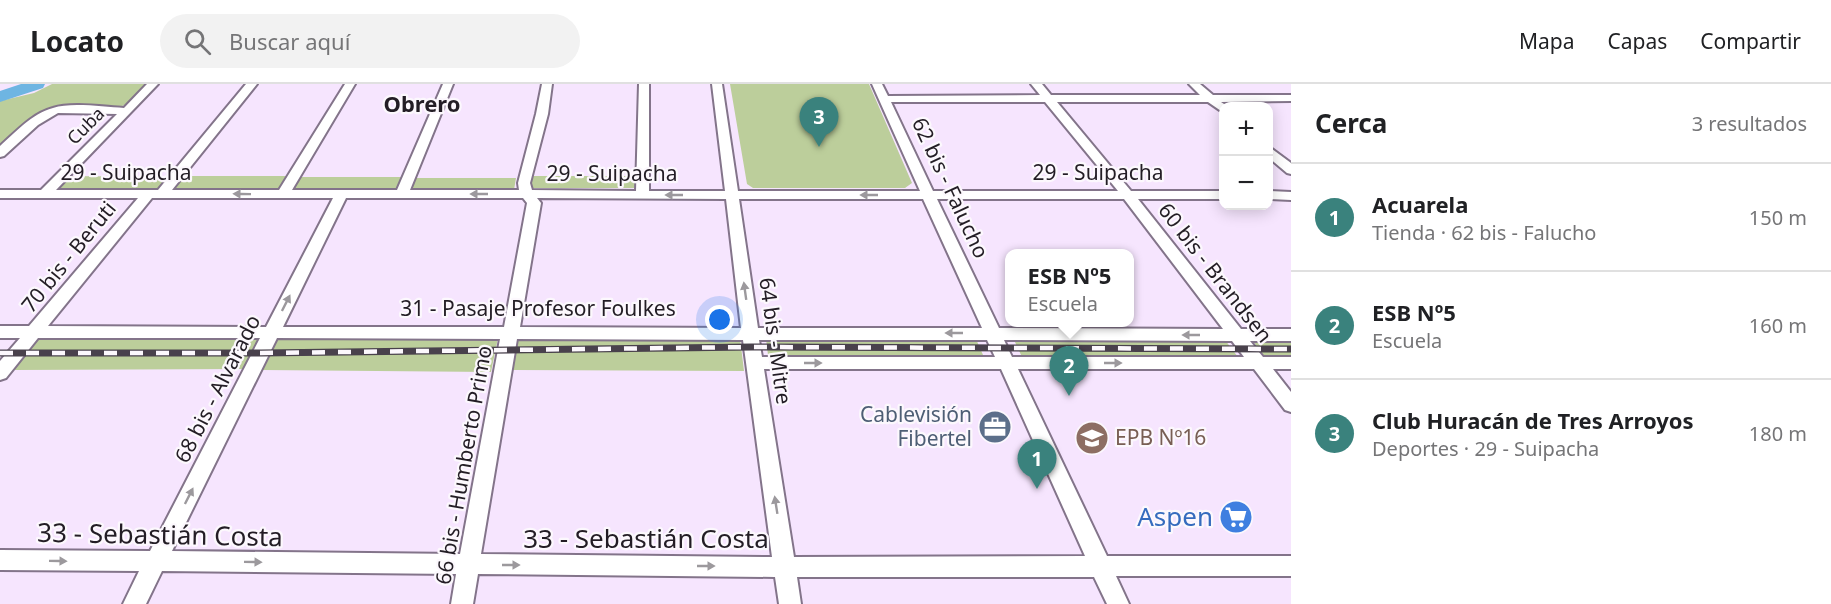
<!DOCTYPE html>
<html lang="es">
<meta charset="utf-8">
<style>
:root{--surface:#fff;--page:#f2f2f2;--text:#202124;--muted:#757577;--line:#e0e0e0;--accent:#3a827d}
body{margin:0;font-family:"Noto Sans",sans-serif;background:var(--page);color:var(--text)}
.controls{position:absolute;right:18px;top:18px;display:grid;overflow:hidden;border-radius:12px;box-shadow:0 3px 15px #0003}
.controls button{width:54px;height:54px;display:grid;place-items:center;padding:0;border:0;border-bottom:2px solid var(--line);background:var(--surface);color:var(--text);font:30px sans-serif}
.you{position:absolute;left:720px;top:236px;width:21px;height:21px;margin:-15px;border:4px solid #fff;border-radius:50%;background:#1a73e8;box-shadow:0 0 0 9px #1a73e833}
.badge{display:grid;place-items:center;width:39px;height:39px;border-radius:50%;background:var(--accent);color:#fff;font-size:20px;font-weight:700}
.pin{position:absolute;translate:-50% -50px;filter:drop-shadow(0 2px 3px #0008)}
.pin::after{content:'';position:absolute;top:32px;width:21px;height:18px;background:inherit;clip-path:polygon(0 0,100% 0,50% 100%)}
.popup{position:absolute;left:1005px;top:165px;width:129px;height:78px;box-sizing:border-box;display:grid;place-content:center;border-radius:12px;background:var(--surface);filter:drop-shadow(0 2px 4px #0005);font-size:20px;white-space:nowrap;color:var(--muted)}
.popup b{font-size:22px;color:var(--text)}
.popup::after{content:'';position:absolute;left:50%;top:100%;margin-left:-12px;border:12px solid transparent;border-top-color:var(--surface)}
.list{margin:0;padding:0;list-style:none}
h2{display:flex;justify-content:space-between;align-items:center;height:78px;margin:0;padding:0 24px;font-size:26px}
h2 small{font-size:20px;font-weight:400;color:var(--muted)}
.list li{display:grid;grid-template-columns:39px 1fr auto;gap:18px;align-items:center;box-sizing:border-box;height:108px;padding:0 24px;border-top:2px solid var(--line)}
.list b{display:block;font-size:22px;white-space:nowrap}
.list p{margin:0;font-size:20px;white-space:nowrap;color:var(--muted)}
.list em{font-size:20px;font-style:normal;color:var(--muted)}
.icon{flex:none;width:33px;height:33px;fill:none;stroke:currentColor;stroke-width:2;stroke-linecap:round;stroke-linejoin:round}
.map{position:relative;flex:none;width:1291px;height:520px;overflow:hidden}
header{display:flex;align-items:center;gap:36px;box-sizing:border-box;height:84px;padding:0 30px;background:var(--surface);border-bottom:2px solid var(--line)}
header strong{font-size:28px}
nav{display:flex;gap:33px;margin-inline-start:auto;font-size:21px}
.search{width:420px;height:54px;background:var(--page);display:flex;align-items:center;gap:15px;box-sizing:border-box;padding:0 21px;border-radius:33px;color:var(--muted);font-size:22px}
main{display:flex}
aside{flex:1;background:var(--surface)}
.map>svg:first-child{display:block}
.green{fill:#bcce9b}
.lines{fill:none;stroke-linecap:round;stroke-linejoin:round}
.river{fill:#6eb5e2;fill-rule:evenodd}
.minor-casing{stroke:#83748a;stroke-width:4}
.minor{fill:#fff;fill-rule:evenodd}
.rail-casing{stroke:#49414c;stroke-width:7}
.rail{stroke:#fcf8fd;stroke-width:4.5;stroke-dasharray:13;stroke-linecap:butt}
.oneway{fill:#9c999d}
.labels{text-anchor:middle;stroke-width:4.5;stroke-linejoin:round;paint-order:stroke}
.far-street-label{font-size:18px;fill:#231d25;stroke:#fcf8fd}
.street-label{font-size:21px;fill:#231d25;stroke:#fcf8fd}
.service-label{font-size:21px;fill:#4e5e75;stroke:#fcf8fd;text-anchor:end}
.education-label{font-size:21px;fill:#785e54;stroke:#fcf8fd;text-anchor:start}
.far-district-label{font-size:22px;font-weight:bold;fill:#231d25;stroke:#fcf8fd}
.near-shop-label{font-size:26px;fill:#366cbe;stroke:#fcf8fd;text-anchor:end}
.near-street-label{font-size:26px;fill:#231d25;stroke:#fcf8fd}
</style>
<header>
<strong>Locato</strong>
<div class="search"><svg class="icon" aria-label="search" viewBox="0 0 24 24"><circle cx="10" cy="10" r="6"/><path d="M15 15l6 6"/></svg>Buscar aquí</div>
<nav><a>Mapa</a><a>Capas</a><a>Compartir</a></nav>
</header>
<main>
<div class="map">
<svg width="1291" height="520" viewBox="0 0 1291 520">
<rect width="100%" height="100%" fill="#f6e5fe"/>
<path class="green" d="M52,0H149L131,18L120,23L46,27L32,34L0,64V17L34,9Z
M730,0H869L912,99L905,104H753L747,100Z
M67,92L170,93L160,105L55,104Z
M183,92H286L279,104H174Z
M532,92H635V104H530Z
M300,93H403L398,105H293Z
M413,94H516L514,106H409Z
M261,252L244,285L13,286L39,253Z
M279,253L498,254L491,288L262,286Z
M519,253L740,254L744,287L513,286Z
M766,255H976L983,271H768Z
M1014,256H1225L1238,273H1022Z
M1252,256H1291V273H1265Z"/>
<g class="lines">
<path class="river" d="M21,0H45L43,4L0,18V7Z"/>
<g class="minor-casing">
<path id="minor" d="M147,0H158L56,106H158L246,0H257L172,106H279L345,0H355L292,106H397L443,0H453L410,106H519L518,99L536,30L542,0H552L548,30L530,99L532,106L636,107L639,0H649V107H725L712,0H722L738,107H920L872,0H882L888,12L1040,11L1031,0H1042L1051,11H1200L1189,0H1200L1213,11H1291V17L1221,18L1227,22H1224V29L1208,18H1057L1131,107H1224V115H1138L1241,245H1291V257H1250L1263,273H1291V285H1273L1291,308V328L1285,326L1254,285H1018L1107,472H1291V492H1116L1129,520H1107L1094,493H797L801,520H779L775,493L478,490L473,520H451L456,490L162,487L146,520H123L139,487L0,486V466L150,467L260,254H38L6,294L0,296V277L20,254H0V242H29L138,114H0V106H41L117,30L58,29L38,41L4,72L0,73V62C16,48 31,30 53,24C71,18 104,23 124,24ZM891,18H1045L1118,107H933ZM152,114H333L266,243L48,242ZM346,114H523L527,119L504,243H283ZM537,114L726,115L741,244L520,243L541,119ZM739,115H923L982,244H758ZM937,115H1124L1223,245L999,244ZM277,254L500,255L460,470L172,467ZM517,255L743,256L772,473L481,470ZM759,256H987L995,273H762ZM1004,256L1232,257L1244,273H1012ZM764,285H1001L1085,472L794,473Z
M1268,62L1291,79V90L1287,89L1268,73Z
M1268,107L1291,108V116L1268,115Z"/>
</g>
<use href="#minor" class="minor"/>
<g class="rail-casing">
<path id="rail" d="M0,269H261L752,263L1291,265"/>
</g>
<use href="#rail" class="rail"/>
</g>
<defs><path id="oneway-solid" d="M-6-.8H1V-3.2L6.5 0L1 3.2V.8H-6Z" transform="scale(1.5)"/></defs>
<g class="oneway">
<use href="#oneway-solid" transform="translate(242 110) rotate(-179)"/>
<use href="#oneway-solid" transform="translate(479 110) rotate(180)"/>
<use href="#oneway-solid" transform="translate(674 111) rotate(180)"/>
<use href="#oneway-solid" transform="translate(869 111) rotate(180)"/>
<use href="#oneway-solid" transform="translate(745 207) rotate(-98)"/>
<use href="#oneway-solid" transform="translate(286 219) rotate(-63)"/>
<use href="#oneway-solid" transform="translate(954 249) rotate(-180)"/>
<use href="#oneway-solid" transform="translate(1191 251) rotate(-180)"/>
<use href="#oneway-solid" transform="translate(813 279)"/>
<use href="#oneway-solid" transform="translate(1113 279)"/>
<use href="#oneway-solid" transform="translate(189 412) rotate(-63)"/>
<use href="#oneway-solid" transform="translate(776 421) rotate(-99)"/>
<use href="#oneway-solid" transform="translate(58 477) rotate(1)"/>
<use href="#oneway-solid" transform="translate(253 478) rotate(1)"/>
<use href="#oneway-solid" transform="translate(511 481)"/>
<use href="#oneway-solid" transform="translate(706 482)"/>
</g>
<defs>
<g id="office-disc" transform="scale(1.725)"><circle r="9.5" fill="#5c6f8a" stroke="#fcf8fd"/><path d="M-6-3h4V-5.5h4V-3h4V5H-6ZM-1-4.5V-3h2v-1.5ZM-6 0V1H6V0Z" fill="#fff"/></g>
<g id="school-disc" transform="scale(1.725)"><circle r="9.5" fill="#8d6e63" stroke="#fcf8fd"/><path d="M0-5L7-2L0 1L-7-2ZM-4 1L0 2.5L4 1V4Q0 6-4 4Z" fill="#fff"/></g>
<g id="supermarket-disc" transform="scale(1.725)"><circle r="9.5" fill="#3f7fe0" stroke="#fcf8fd"/><path d="M-6-5.5h2.5l.6 2H6L4.5 2H-2.5L-4.4-4H-6ZM-1.5 3.2a1.3 1.3 0 1 0 .1 0ZM3 3.2a1.3 1.3 0 1 0 .1 0Z" fill="#fff"/></g>
</defs>
<g fill-rule="evenodd">
<use href="#office-disc" x="995" y="343"/>
<use href="#school-disc" x="1092" y="354"/>
<use href="#supermarket-disc" x="1236" y="433"/>
</g>
<g class="labels">
<g class="far-street-label">
<text transform="translate(86 42) rotate(-45)" y="6">Cuba</text>
</g>
<g class="street-label">
<text x="126" y="96">29 - Suipacha</text>
<text x="1098" y="96">29 - Suipacha</text>
<text x="612" y="97">29 - Suipacha</text>
<text transform="translate(950 104) rotate(65)" y="7">62 bis - Falucho</text>
<text transform="translate(69 173) rotate(-51)" y="7">70 bis - Beruti</text>
<text transform="translate(1215 189) rotate(52)" y="7">60 bis - Brandsen</text>
<text x="538" y="232">31 - Pasaje Profesor Foulkes</text>
<text transform="translate(775 257) rotate(82)" y="7">64 bis - Mitre</text>
<text transform="translate(218 305) rotate(-63)" y="7">68 bis - Alvarado</text>
<text transform="translate(464 381) rotate(-80)" y="7">66 bis - Humberto Primo</text>
</g>
<g class="service-label">
<text x="972" y="338">Cablevisión<tspan x="972" dy="24">Fibertel</tspan></text>
</g>
<g class="education-label">
<text x="1115" y="361">EPB Nº16</text>
</g>
<g class="far-district-label">
<text x="422" y="28">Obrero</text>
</g>
<g class="near-shop-label">
<text x="1213" y="442">Aspen</text>
</g>
<g class="near-street-label">
<text transform="translate(160 451) rotate(1)" y="9">33 - Sebastián Costa</text>
<text x="646" y="464">33 - Sebastián Costa</text>
</g>
</g>
</svg>
<div class="controls">
<button>+</button>
<button>−</button>
</div>
<div class="you"></div>
<div class="pin badge" style="left:1037px;top:405px">1</div>
<div class="pin badge" style="left:1069px;top:312px">2</div>
<div class="popup"><b>ESB Nº5</b>Escuela</div>
<div class="pin badge" style="left:819px;top:63px">3</div>
</div>
<aside>
<h2>Cerca<small>3 resultados</small></h2>
<ul class="list">
<li><span class="badge">1</span><div><b>Acuarela</b><p>Tienda · 62 bis - Falucho</p></div><em>150 m</em></li>
<li><span class="badge">2</span><div><b>ESB Nº5</b><p>Escuela</p></div><em>160 m</em></li>
<li><span class="badge">3</span><div><b>Club Huracán de Tres Arroyos</b><p>Deportes · 29 - Suipacha</p></div><em>180 m</em></li>
</ul>
</aside>
</main>
